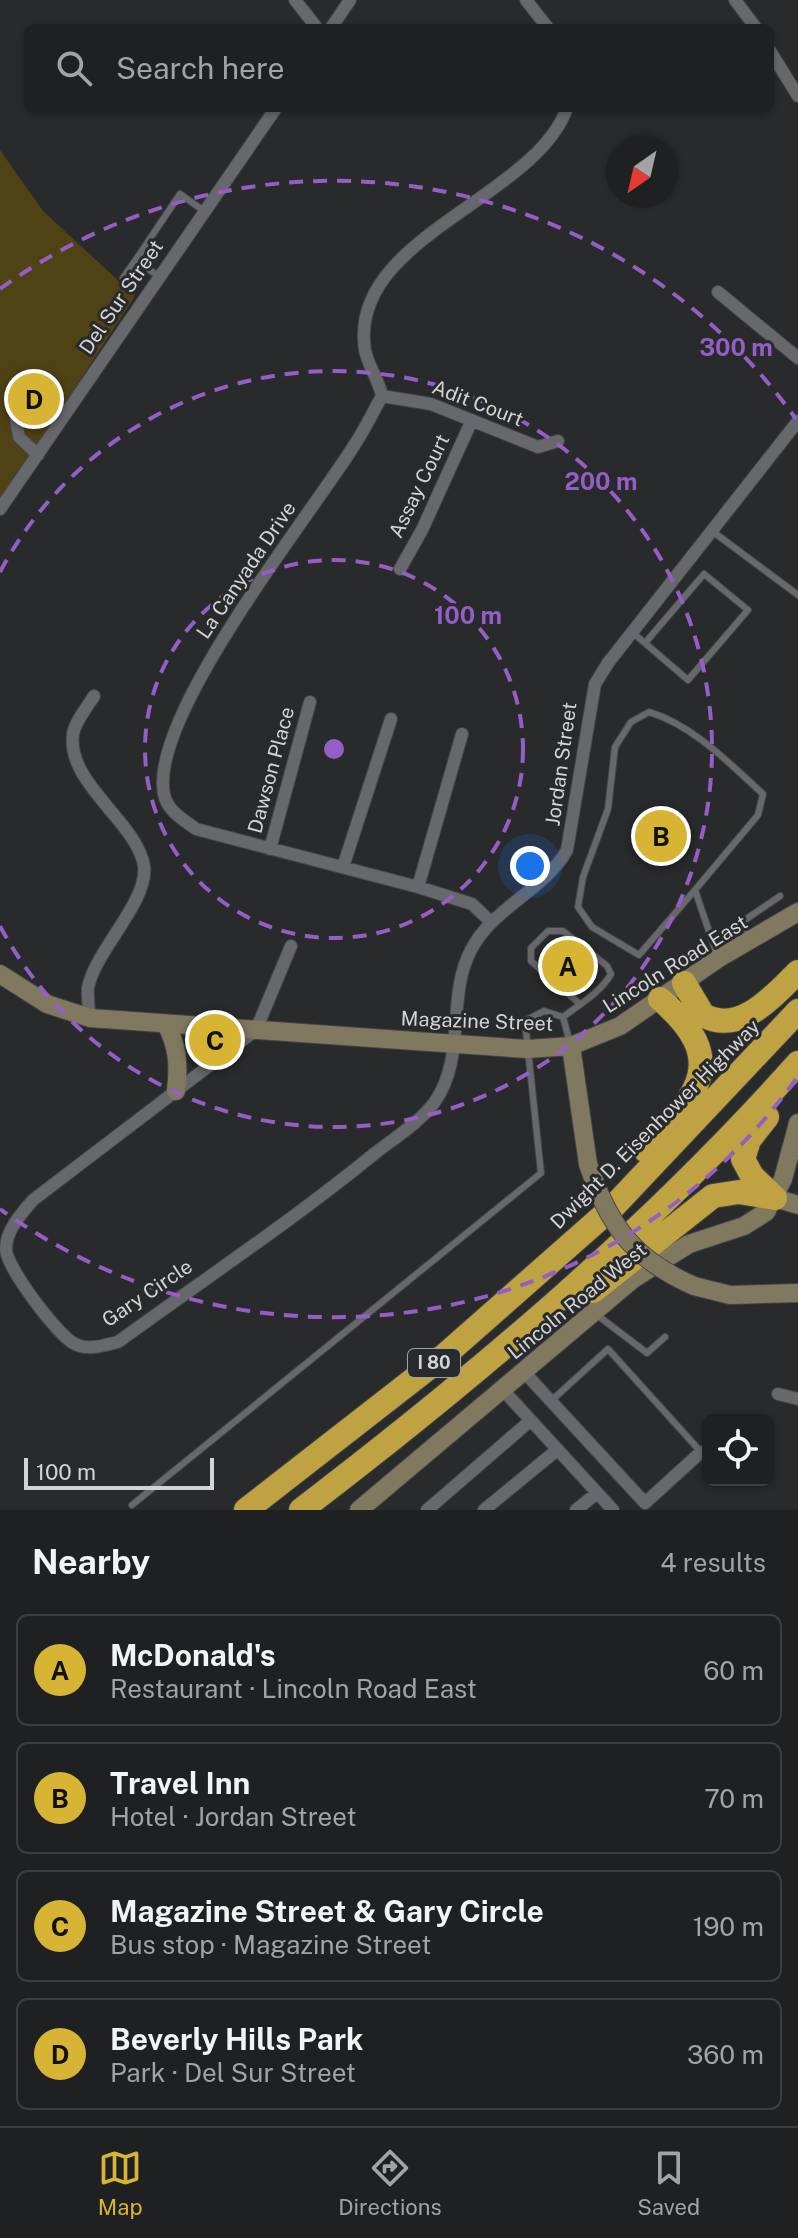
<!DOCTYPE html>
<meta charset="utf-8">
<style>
:root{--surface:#1e2021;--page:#26282a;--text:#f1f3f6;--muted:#a1a3a5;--line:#3c3e3f;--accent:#d8b434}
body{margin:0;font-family:"Public Sans",sans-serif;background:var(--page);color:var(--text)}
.controls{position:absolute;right:24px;bottom:24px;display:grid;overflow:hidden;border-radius:12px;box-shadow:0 2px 6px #0004}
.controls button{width:72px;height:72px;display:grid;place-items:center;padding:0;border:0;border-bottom:2px solid var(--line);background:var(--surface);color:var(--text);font:40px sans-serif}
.compass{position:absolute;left:606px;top:136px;width:72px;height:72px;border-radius:50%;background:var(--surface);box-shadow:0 2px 6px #0004;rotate:214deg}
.scale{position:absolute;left:24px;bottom:20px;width:190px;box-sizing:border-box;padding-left:8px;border:4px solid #d3d4d6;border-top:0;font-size:22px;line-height:28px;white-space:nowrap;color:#d3d4d6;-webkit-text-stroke:6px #282a2c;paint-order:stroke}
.you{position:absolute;left:530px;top:866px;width:28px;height:28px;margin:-20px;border:6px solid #fff;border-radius:50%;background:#1a73e8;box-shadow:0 0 0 12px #1a73e833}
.badge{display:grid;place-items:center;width:52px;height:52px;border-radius:50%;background:var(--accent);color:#111;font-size:26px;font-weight:700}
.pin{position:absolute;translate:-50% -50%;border:4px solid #fff;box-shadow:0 2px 8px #0006}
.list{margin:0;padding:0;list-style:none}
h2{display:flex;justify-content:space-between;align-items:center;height:104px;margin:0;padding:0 32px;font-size:34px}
h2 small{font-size:26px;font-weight:400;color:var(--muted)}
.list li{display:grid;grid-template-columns:52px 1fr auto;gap:24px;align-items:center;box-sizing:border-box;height:112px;margin:0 16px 16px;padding:0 16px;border:2px solid var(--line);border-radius:12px}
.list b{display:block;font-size:30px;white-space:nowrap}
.list p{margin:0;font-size:26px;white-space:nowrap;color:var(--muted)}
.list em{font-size:26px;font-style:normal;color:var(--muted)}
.icon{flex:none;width:44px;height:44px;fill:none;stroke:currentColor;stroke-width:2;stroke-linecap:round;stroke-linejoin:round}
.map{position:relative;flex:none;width:798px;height:1510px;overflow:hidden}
.search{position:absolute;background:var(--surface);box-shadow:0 2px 6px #0004;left:24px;right:24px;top:24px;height:88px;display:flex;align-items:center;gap:20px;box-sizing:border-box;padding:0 28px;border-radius:12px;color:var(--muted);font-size:30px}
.sheet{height:616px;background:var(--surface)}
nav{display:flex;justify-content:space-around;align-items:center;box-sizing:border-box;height:112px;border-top:2px solid var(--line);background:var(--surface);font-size:22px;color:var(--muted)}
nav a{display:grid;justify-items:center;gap:4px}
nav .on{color:var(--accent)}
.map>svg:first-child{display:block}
.green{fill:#4f4214}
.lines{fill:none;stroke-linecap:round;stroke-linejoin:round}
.lane-casing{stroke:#434547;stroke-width:8}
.street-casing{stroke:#434547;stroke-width:14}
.secondary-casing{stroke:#434547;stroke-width:20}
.highway-casing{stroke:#434547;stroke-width:26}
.lane{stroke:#66686b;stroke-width:6}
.street{stroke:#66686b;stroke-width:12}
.secondary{stroke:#81795f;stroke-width:18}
.highway{stroke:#bfa242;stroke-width:24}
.secondary-bridge-casing{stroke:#434547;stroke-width:20;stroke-linecap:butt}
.secondary-bridge{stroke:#81795f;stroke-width:18}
.ring{fill:none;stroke:#955ec6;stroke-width:4;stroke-dasharray:14 10}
.labels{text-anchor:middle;stroke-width:6;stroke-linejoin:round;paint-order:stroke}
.shield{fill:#282a2c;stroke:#a0a1a3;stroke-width:2}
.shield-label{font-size:18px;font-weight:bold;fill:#d3d4d6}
.street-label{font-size:20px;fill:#d3d4d6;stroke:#282a2c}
.centre{fill:#955ec6;stroke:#282a2c;stroke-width:4}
.ring-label{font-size:24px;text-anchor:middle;font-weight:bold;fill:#955ec6;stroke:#282a2c;stroke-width:6;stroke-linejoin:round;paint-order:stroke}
</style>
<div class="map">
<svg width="798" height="1510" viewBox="0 0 798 1510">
<rect width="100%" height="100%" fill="#282a2c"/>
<path class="green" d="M0,150L43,211L135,296L0,503Z"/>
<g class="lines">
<g class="lane-casing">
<path id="lane" d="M159,276L135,261L180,194L204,211
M123,278L135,261
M712,531L798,595
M632,632L688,680L748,610L704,574L645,643
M695,890L758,815L763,794C730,764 693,725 649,712L631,722L615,747L608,809L583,877L578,907L592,927L639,955L695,890L717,955
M751,937L742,922L780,896
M570,1043L563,1017C579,1005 601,992 611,974L607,966L563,931H548L531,948V961L580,1004
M597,1315L647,1353L665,1337
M551,1401L608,1349L701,1452
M132,1505L541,1173L525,1021L544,1011L563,1017"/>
</g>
<g class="street-casing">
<path id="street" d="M295,0L317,28
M526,0L548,28
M735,0L756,28
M331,28L350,0
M770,51L798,96
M718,292L798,358
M382,396L431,404L538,447L558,441
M13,403L19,437L38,455
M0,509L276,108
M400,569L422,530L472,420
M270,849L310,702
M343,867L391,719
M418,887L462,734
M490,921L472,904L418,887L196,829C184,820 167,811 164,794C148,717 311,515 355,444C365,429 373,412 382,396C379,380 368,366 365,350C347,238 535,199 567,108
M291,946L256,1030L33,1200C21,1214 6,1230 6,1249C6,1267 58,1336 75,1344C88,1351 105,1345 118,1342C203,1280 292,1221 374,1154C393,1139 419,1123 434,1103C467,1057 446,997 471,950C494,906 544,891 567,850L595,684L608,663L798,421
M90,1018C89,1008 87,998 88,988C94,952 149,901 144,866C137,822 66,783 73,734C75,722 87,707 94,696
M525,1373L645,1503L701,1452
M504,1391L613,1510
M778,1394L798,1399
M427,1510L530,1421
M484,1510L557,1450
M576,1510L597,1493"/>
</g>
<g class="secondary-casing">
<path id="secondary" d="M0,974L47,1004L90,1018L527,1049L571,1046L588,1164
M166,1024C178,1047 179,1065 176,1091
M571,1046L620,1026L719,958L798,912
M775,1198L798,1205
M694,1286L730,1295L798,1293
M359,1510L633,1279L689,1244L744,1226L766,1212L783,1179L798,1123"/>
</g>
<g class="highway-casing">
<path id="highway" d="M684,983L703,1015C740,1036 774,995 798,972
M767,1117L749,1140L743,1159L752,1176L775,1198
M646,1151C698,1094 731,1060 660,999
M593,1291L713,1196L739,1192L775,1198
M246,1510L445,1355L614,1206L798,1011
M301,1510C479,1374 649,1230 798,1063"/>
</g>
<use href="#lane" class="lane"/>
<use href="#street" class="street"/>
<use href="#secondary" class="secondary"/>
<use href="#highway" class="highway"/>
<g class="secondary-bridge-casing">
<path id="secondary-bridge" d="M588,1164C609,1226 633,1259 694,1286"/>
</g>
<use href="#secondary-bridge" class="secondary-bridge"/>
</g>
<g class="ring">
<circle cx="334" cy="749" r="189"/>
<path d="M0 572A378 378 0 1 1 0 926"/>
<path d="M796 1079A568 568 0 0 1 0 1209M0 289A568 568 0 0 1 796 419"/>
</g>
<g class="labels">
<rect class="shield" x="408" y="1349" width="52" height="28" rx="6"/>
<g class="shield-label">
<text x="434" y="1369">I 80</text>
</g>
<g class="street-label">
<text transform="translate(121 297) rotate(-56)" y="7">Del Sur Street</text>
<text transform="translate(478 403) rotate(21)" y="7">Adit Court</text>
<text transform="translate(419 486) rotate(-64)" y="7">Assay Court</text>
<text transform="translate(246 570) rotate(-56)" y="7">La Canyada Drive</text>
<text transform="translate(561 764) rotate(-82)" y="7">Jordan Street</text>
<text transform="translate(271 770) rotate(-75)" y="7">Dawson Place</text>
<text transform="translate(675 964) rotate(-32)" y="7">Lincoln Road East</text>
<text transform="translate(477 1021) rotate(2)" y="7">Magazine Street</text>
<text transform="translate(655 1124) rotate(-45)" y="7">Dwight D. Eisenhower Highway</text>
<text transform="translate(147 1293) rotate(-34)" y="7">Gary Circle</text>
<text transform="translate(577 1301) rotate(-39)" y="7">Lincoln Road West</text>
</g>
</g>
<circle cx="334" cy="749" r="12" class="centre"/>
<g class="ring-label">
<text x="736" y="356">300 m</text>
<text x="601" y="490">200 m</text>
<text x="468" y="624">100 m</text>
</g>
</svg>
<div class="controls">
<button><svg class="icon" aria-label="locate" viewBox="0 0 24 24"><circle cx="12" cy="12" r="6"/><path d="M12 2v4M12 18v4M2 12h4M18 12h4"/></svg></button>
</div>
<svg class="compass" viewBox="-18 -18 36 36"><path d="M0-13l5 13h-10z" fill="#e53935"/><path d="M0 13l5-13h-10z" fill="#a1a3a5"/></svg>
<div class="scale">100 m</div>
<div class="you"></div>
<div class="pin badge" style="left:568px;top:966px">A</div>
<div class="pin badge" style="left:661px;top:836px">B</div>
<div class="pin badge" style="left:215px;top:1040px">C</div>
<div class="pin badge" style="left:34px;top:399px">D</div>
<div class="search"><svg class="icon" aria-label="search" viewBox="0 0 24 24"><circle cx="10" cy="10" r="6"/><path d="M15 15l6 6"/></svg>Search here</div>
</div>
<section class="sheet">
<h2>Nearby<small>4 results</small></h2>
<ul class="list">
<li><span class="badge">A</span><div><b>McDonald's</b><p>Restaurant · Lincoln Road East</p></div><em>60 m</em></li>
<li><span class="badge">B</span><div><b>Travel Inn</b><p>Hotel · Jordan Street</p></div><em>70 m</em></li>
<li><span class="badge">C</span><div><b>Magazine Street &amp; Gary Circle</b><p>Bus stop · Magazine Street</p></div><em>190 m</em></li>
<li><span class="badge">D</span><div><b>Beverly Hills Park</b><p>Park · Del Sur Street</p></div><em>360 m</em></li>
</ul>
</section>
<nav>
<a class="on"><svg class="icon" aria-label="map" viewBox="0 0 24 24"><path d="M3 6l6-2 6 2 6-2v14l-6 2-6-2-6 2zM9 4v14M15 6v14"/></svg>Map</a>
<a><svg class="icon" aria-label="directions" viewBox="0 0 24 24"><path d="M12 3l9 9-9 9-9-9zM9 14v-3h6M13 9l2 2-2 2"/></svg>Directions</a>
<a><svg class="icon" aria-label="saved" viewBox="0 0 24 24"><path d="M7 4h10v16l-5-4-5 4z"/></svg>Saved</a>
</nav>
